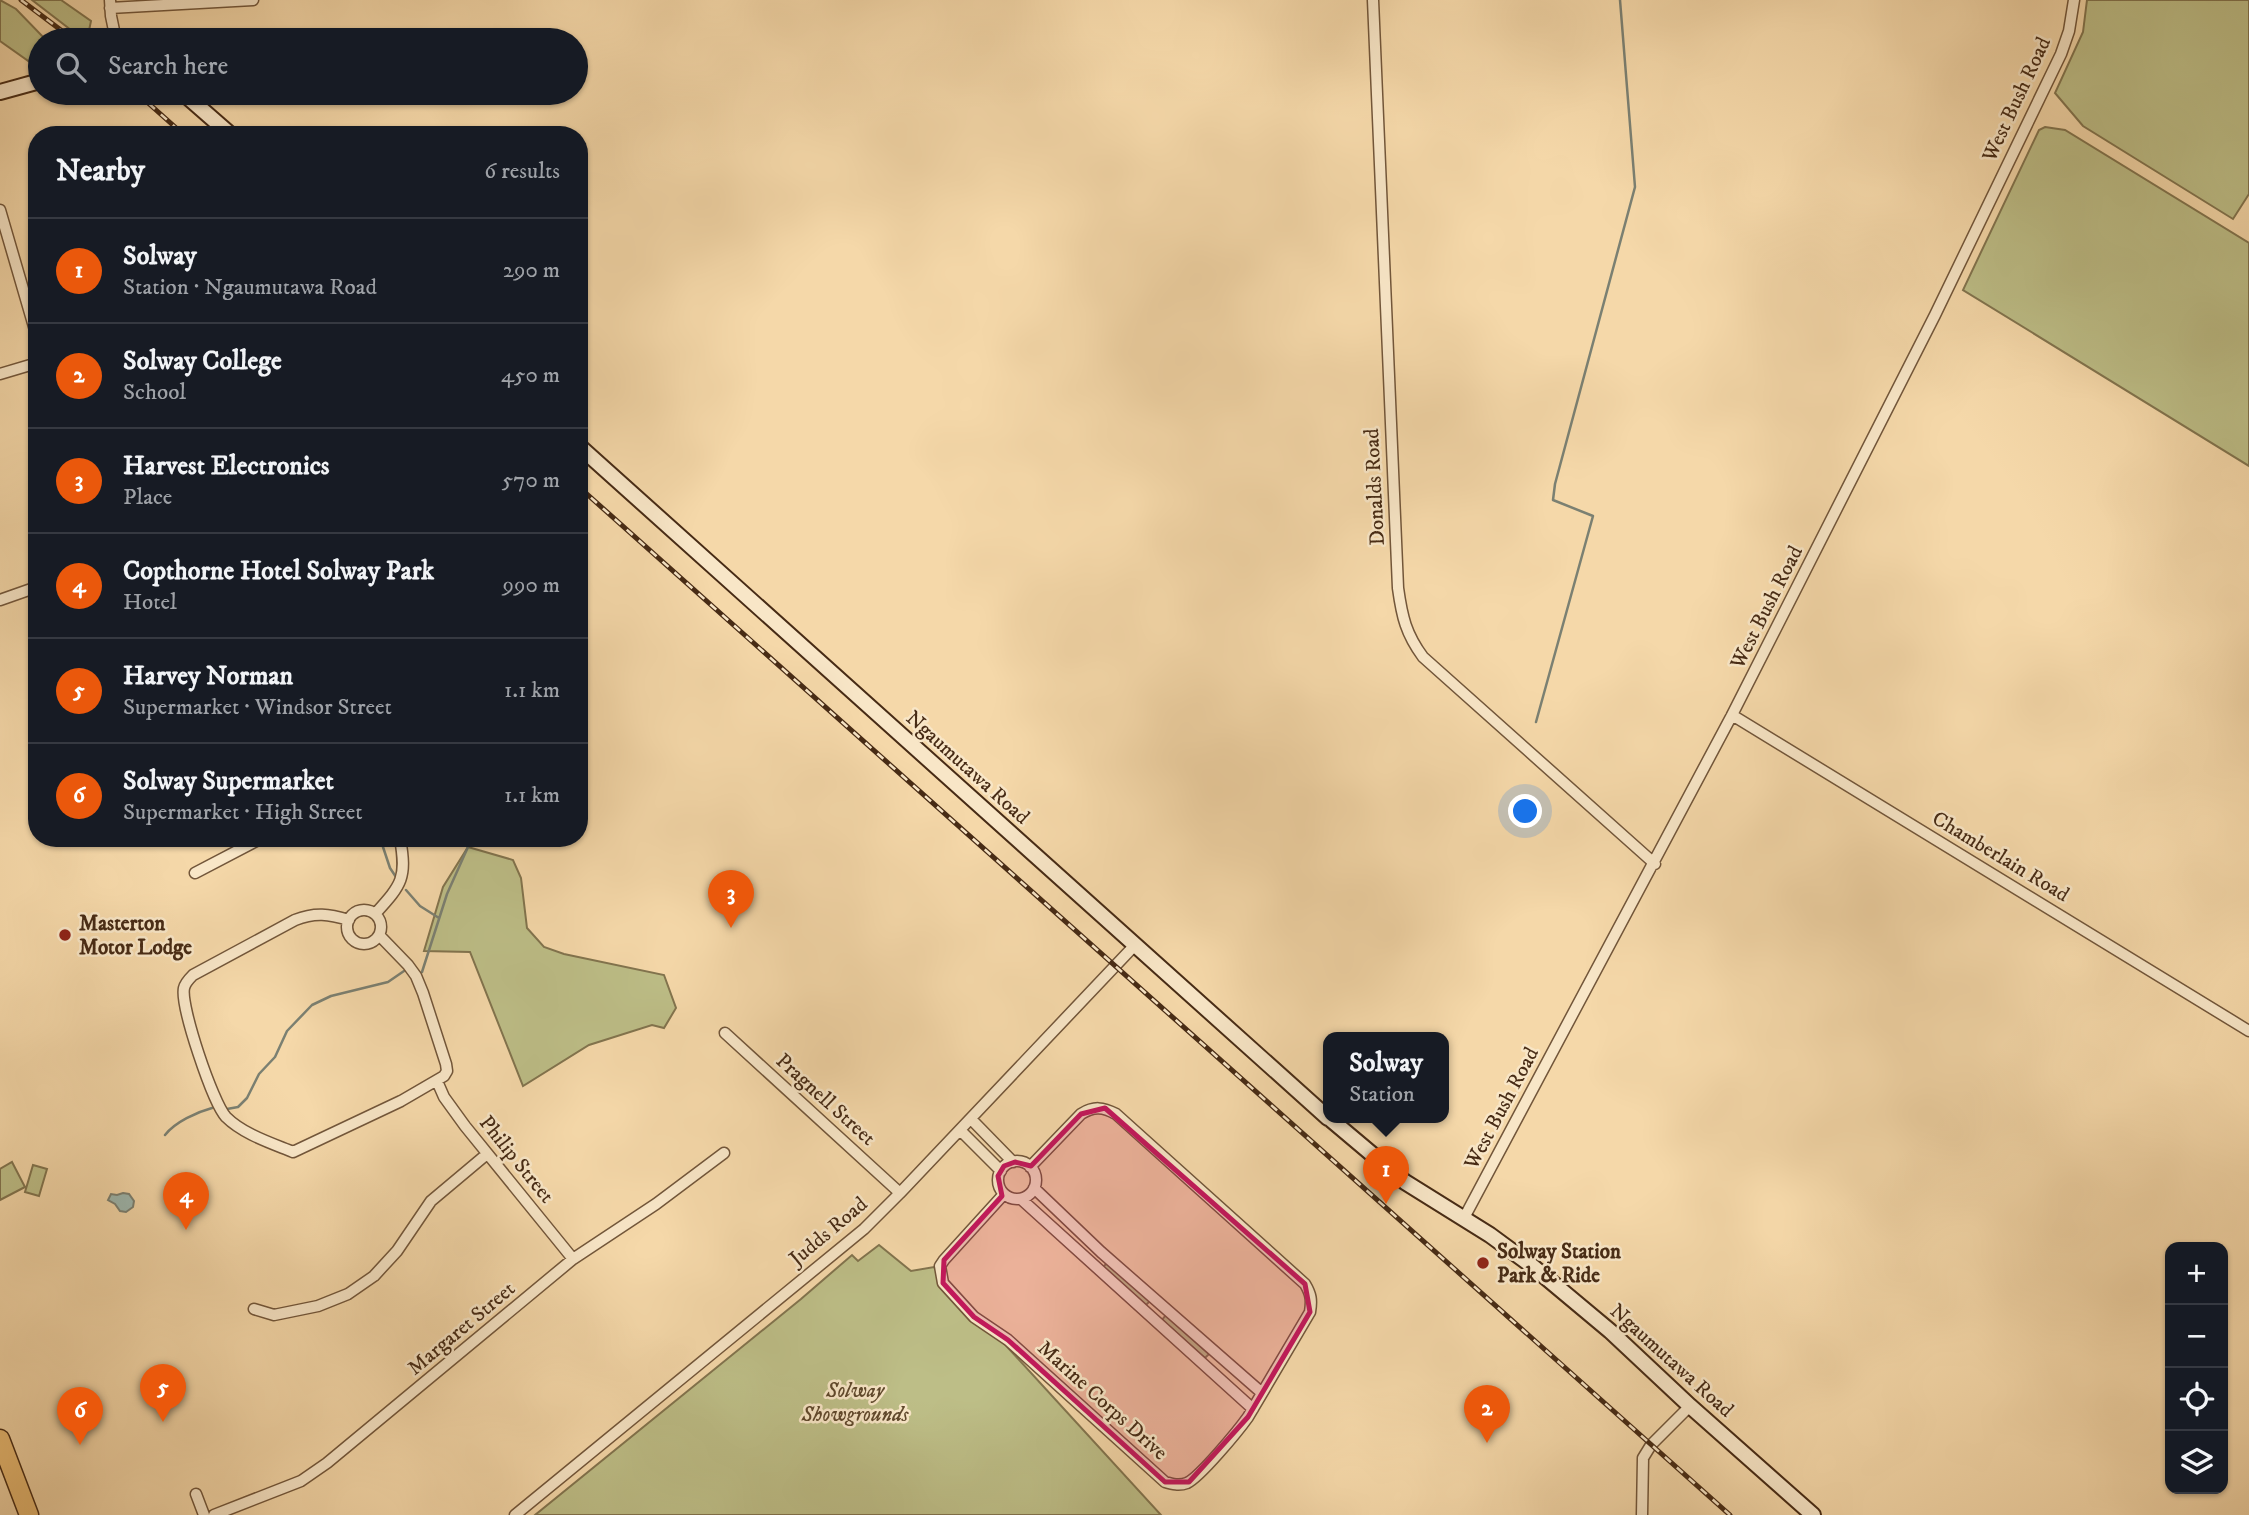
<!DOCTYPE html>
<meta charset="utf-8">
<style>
:root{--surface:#171b24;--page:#242831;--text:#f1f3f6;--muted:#9ea1a6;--line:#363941;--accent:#ea580c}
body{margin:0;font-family:"IM FELL DW Pica",serif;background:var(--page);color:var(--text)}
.controls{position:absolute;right:21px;bottom:21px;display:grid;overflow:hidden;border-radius:14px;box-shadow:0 2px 5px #0004}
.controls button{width:63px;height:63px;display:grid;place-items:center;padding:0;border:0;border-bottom:2px solid var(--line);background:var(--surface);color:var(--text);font:35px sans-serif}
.you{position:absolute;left:1526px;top:812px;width:24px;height:24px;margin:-18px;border:5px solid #fff;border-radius:50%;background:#1a73e8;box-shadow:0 0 0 10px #1a73e833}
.badge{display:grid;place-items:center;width:46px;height:46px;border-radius:50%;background:var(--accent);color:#fff;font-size:23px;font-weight:700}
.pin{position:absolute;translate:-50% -58px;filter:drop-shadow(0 2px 4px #0008)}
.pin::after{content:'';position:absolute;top:37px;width:24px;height:21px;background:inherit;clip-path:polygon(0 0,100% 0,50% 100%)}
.popup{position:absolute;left:1323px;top:1032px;width:126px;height:91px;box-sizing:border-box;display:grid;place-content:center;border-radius:14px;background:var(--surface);filter:drop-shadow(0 2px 5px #0005);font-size:23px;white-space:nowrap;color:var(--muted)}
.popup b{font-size:26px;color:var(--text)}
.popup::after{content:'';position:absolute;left:50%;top:100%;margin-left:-14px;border:14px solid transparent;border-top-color:var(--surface)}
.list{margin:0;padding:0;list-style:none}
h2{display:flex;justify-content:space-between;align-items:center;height:91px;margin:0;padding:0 28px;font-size:30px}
h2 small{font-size:23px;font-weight:400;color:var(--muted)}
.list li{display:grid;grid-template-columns:46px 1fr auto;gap:21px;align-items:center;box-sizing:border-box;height:105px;padding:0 28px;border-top:2px solid var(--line)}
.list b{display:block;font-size:26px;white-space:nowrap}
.list p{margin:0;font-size:23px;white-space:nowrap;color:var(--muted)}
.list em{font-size:23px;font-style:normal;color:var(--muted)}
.icon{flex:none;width:38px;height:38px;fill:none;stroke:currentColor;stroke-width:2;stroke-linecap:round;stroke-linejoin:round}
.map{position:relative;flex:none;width:2249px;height:1515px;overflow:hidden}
.search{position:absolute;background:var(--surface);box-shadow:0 2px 5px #0004;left:28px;top:28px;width:560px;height:77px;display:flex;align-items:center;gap:18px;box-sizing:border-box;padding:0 24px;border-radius:38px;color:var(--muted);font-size:26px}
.panel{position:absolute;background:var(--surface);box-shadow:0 2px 5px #0004;left:28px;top:126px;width:560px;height:721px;border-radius:28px}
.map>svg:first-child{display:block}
.green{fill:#bdbe87;stroke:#82744e;stroke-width:2}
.water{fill:#9db8b0;stroke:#7b8072;stroke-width:2}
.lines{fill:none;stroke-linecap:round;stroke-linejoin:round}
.stream{stroke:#7b8072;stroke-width:2.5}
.street-casing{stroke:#72563a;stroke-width:13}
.secondary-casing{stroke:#472b15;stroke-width:18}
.highway-casing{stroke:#472b15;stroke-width:21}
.street{stroke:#f8e6c7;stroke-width:10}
.secondary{stroke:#f8e6c7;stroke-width:14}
.highway{stroke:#eabc74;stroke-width:18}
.rail-casing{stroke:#472b15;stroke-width:5}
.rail{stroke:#f8e6c7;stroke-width:2.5;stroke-dasharray:8;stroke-linecap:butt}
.marked{fill:#c2185b;fill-opacity:0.2;stroke:#c2185b;stroke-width:5;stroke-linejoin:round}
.poi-dot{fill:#8f2418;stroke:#f8e6c7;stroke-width:2.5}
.labels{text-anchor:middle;stroke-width:5;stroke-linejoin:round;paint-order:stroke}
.street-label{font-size:21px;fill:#472b15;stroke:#f8e6c7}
.poi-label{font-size:21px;font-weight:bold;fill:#472b15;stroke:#f8e6c7;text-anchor:start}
.park-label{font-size:21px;font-style:italic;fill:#5f482c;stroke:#f8e6c7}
</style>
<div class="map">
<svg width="2249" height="1515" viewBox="0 0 2249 1515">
<rect width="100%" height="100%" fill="#f5d8a9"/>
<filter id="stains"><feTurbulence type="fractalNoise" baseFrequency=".00286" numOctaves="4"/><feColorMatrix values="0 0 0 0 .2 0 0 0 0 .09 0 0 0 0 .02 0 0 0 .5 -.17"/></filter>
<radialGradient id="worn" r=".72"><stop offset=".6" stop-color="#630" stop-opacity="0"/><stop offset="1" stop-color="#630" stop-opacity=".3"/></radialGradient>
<path class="green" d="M0,0L16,9L46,40H40V62L34,65L0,41Z
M32,0H61L91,21L87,40H84Z
M2087,0H2249V194L2233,219L2083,126L2055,93L2083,32Z
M2045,127L2065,130L2249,243V466L1963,290L2039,130Z
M468,847L513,860L521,878L527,928L544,947L564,954L664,975L676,1008L664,1028L652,1025L589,1045L523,1086L470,952L424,951L443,887Z
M12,1162L25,1187L0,1200V1169Z
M33,1165L47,1169L39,1196L25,1192Z
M879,1245L911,1271L934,1267L1161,1515H535L801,1299L852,1255L858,1261Z
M1107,1263L1150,1301L1146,1305L1103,1267Z
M1166,1315L1209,1354L1205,1358L1162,1320Z"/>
<path class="water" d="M123,1193L129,1194L134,1201L133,1207L126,1212L120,1211L115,1204L108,1200L111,1194L117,1195Z"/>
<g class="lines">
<path class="stream" d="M1536,722L1593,516L1553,500L1555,484L1635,187L1620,0
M380,838L390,868L396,877
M406,890L420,906L439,918
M422,972L447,894L472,838
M227,1109L238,1107L247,1098L259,1074L275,1057L287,1031L312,1005L331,996L388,982L404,971
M165,1135C175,1122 197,1112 212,1108"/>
<g class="street-casing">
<path id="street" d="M110,0L111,16L116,40
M1373,0L1398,588C1402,617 1406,634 1423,657L1655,864
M110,8L253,0
M0,210L37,337
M0,374L37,363
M0,600L37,587
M1732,715L2249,1031
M195,873L262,838
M347 927a17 17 0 1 1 34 0a17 17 0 1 1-34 0Z
M375,914C402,884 407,879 400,838
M349,920C329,914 315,912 295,920L193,975C189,979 185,983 184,988C180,1006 213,1103 226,1117C243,1134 271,1143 293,1152L401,1101L444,1076L447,1071L446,1064L423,993L416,976L408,965L379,935
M725,1033L900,1193
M437,1081L444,1097L465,1126L573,1259
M971,1119L1013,1162
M960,1130L1001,1171
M998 1180a19 19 0 1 1 38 0a19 19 0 1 1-38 0Z
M1034,1188L1101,1252L1262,1393
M1004,1194L944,1260L940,1266L943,1283L974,1317L1008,1340L1165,1482C1172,1484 1179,1486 1187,1483C1200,1477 1238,1431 1248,1417L1310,1312C1312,1300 1311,1294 1305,1284L1116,1114C1103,1107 1094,1106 1081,1114L1030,1167
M1021,1199L1253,1409
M1464,1218L1732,715L1935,315L2061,54L2069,31L2074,0
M254,1309L274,1315L318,1306L348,1294L374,1276L397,1251L431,1201L487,1154
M196,1494L204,1515
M214,1515L301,1481L327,1463L573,1259L656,1204L724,1153
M515,1515L864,1229L900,1193L1135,945
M1642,1515L1643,1458L1651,1445L1690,1406"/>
</g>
<g class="secondary-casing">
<path id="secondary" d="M0,92L40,81
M183,93L231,135
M579,446L1328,1118
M1329,1118L1405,1182L1490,1235L1531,1265L1610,1331L1690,1406L1813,1515"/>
</g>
<g class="highway-casing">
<path id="highway" d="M0,1439L29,1515"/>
</g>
<use href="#street" class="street"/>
<use href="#secondary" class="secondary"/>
<use href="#highway" class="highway"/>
<g class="rail-casing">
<path id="rail" d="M21,0L74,40
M137,93L184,135
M579,487L1730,1515"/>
</g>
<use href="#rail" class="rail"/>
</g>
<path class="marked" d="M1105,1108L1305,1284L1310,1312L1248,1417L1189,1482H1165L1008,1340L974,1317L943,1283L944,1260L1002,1196L998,1176L1004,1166L1015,1162L1031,1166L1081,1114Z"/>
<g class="poi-dot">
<circle cx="65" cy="935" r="7"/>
<circle cx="1483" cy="1263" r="7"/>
</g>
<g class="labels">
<g class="street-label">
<text transform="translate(2016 99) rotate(-65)" y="7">West Bush Road</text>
<text transform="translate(1374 487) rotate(-93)" y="7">Donalds Road</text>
<text transform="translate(1766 607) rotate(-63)" y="7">West Bush Road</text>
<text transform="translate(968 767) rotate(42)" y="7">Ngaumutawa Road</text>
<text transform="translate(2001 856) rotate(31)" y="7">Chamberlain Road</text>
<text transform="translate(826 1099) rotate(42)" y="7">Pragnell Street</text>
<text transform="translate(1501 1108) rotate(-62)" y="7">West Bush Road</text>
<text transform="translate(517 1159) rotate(51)" y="7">Philip Street</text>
<text transform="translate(828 1231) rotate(-40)" y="7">Judds Road</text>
<text transform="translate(461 1328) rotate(-40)" y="7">Margaret Street</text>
<text transform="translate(1672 1360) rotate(42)" y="7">Ngaumutawa Road</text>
<text transform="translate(1103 1400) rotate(42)" y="7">Marine Corps Drive</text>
</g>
<g class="poi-label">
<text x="79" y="930">Masterton<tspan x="79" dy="24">Motor Lodge</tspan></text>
<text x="1497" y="1258">Solway Station<tspan x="1497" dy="24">Park &amp; Ride</tspan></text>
</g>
<g class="park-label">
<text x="855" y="1397">Solway<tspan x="855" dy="24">Showgrounds</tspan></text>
</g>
</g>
<rect width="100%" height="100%" filter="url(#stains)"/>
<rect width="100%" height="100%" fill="url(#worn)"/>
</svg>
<div class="controls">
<button>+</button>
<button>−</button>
<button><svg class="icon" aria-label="locate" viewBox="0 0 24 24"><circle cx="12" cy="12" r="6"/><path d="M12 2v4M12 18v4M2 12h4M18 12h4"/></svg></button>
<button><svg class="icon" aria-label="layers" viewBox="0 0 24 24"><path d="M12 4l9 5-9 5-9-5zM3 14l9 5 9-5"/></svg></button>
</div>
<div class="you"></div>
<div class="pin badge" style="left:1386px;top:1204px">1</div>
<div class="popup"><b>Solway</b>Station</div>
<div class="pin badge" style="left:1487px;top:1443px">2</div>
<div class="pin badge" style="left:731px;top:928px">3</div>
<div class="pin badge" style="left:186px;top:1230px">4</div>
<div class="pin badge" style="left:163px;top:1422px">5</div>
<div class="pin badge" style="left:80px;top:1445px">6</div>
<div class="search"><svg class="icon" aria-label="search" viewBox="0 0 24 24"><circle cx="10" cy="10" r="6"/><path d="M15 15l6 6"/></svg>Search here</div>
<section class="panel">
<h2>Nearby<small>6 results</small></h2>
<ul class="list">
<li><span class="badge">1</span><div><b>Solway</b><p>Station · Ngaumutawa Road</p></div><em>290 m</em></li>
<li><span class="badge">2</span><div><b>Solway College</b><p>School</p></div><em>450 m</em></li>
<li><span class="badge">3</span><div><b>Harvest Electronics</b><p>Place</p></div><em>570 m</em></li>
<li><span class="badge">4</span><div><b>Copthorne Hotel Solway Park</b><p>Hotel</p></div><em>990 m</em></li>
<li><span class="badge">5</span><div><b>Harvey Norman</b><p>Supermarket · Windsor Street</p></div><em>1.1 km</em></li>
<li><span class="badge">6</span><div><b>Solway Supermarket</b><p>Supermarket · High Street</p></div><em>1.1 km</em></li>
</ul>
</section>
</div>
